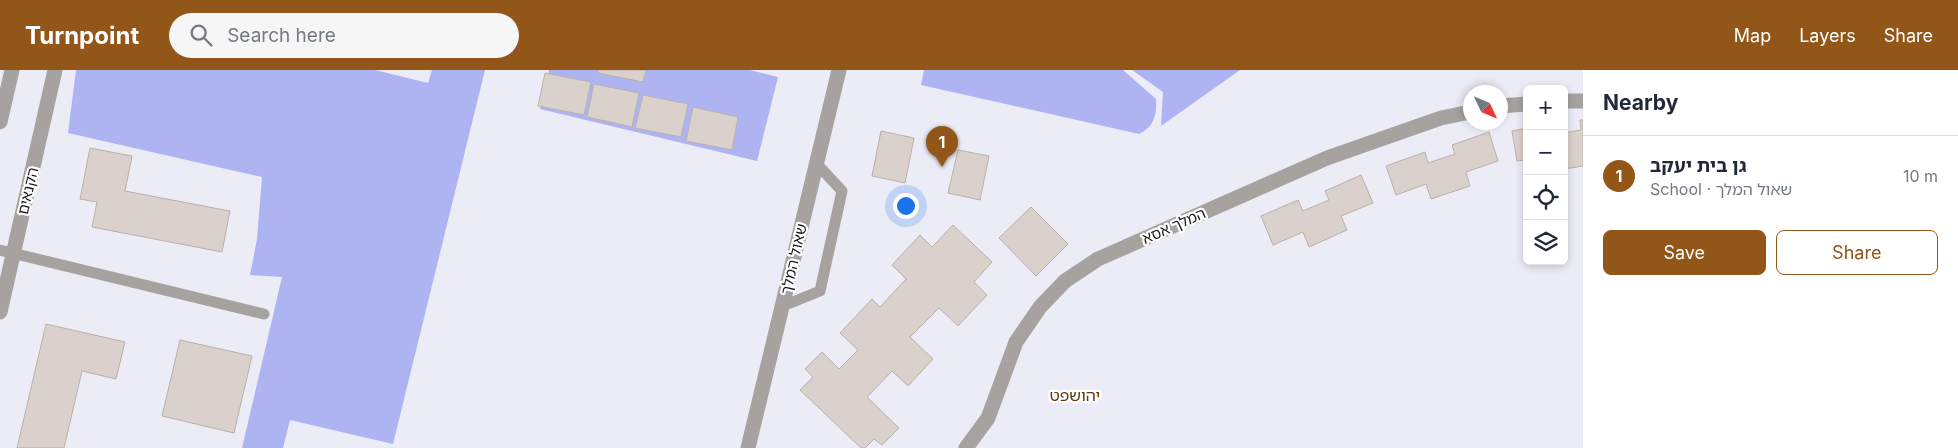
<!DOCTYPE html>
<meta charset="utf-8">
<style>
:root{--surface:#fff;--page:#f6f6f7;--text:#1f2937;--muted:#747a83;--line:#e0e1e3;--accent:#935619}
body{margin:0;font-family:Inter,"Noto Sans Hebrew",sans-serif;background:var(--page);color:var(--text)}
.controls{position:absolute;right:15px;top:15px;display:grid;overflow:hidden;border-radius:8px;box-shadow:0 2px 8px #0003}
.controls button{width:45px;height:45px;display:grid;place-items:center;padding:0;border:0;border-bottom:1px solid var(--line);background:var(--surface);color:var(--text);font:25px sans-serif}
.compass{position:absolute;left:1463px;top:15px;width:45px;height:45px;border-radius:50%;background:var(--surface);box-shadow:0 2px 8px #0003;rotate:134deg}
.you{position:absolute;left:905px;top:135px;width:18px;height:18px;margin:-12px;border:4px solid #fff;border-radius:50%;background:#1a73e8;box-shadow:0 0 0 8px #1a73e833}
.badge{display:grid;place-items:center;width:32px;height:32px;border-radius:50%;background:var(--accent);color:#fff;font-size:16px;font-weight:700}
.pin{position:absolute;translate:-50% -41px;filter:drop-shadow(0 1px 2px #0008)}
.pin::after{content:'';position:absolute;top:26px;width:18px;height:15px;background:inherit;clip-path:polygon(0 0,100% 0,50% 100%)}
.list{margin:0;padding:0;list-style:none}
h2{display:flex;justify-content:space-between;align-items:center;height:65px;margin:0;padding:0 20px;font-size:21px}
h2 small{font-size:16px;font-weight:400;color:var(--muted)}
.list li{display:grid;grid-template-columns:32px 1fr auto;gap:15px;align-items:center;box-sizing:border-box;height:80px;padding:0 20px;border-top:1px solid var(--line)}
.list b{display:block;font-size:19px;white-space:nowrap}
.list p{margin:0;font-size:16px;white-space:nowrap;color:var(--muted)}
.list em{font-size:16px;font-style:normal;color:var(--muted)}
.actions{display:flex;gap:10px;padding:15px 20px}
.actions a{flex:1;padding:11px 0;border:1px solid var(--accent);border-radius:8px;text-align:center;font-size:18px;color:var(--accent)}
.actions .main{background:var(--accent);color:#fff}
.icon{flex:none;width:28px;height:28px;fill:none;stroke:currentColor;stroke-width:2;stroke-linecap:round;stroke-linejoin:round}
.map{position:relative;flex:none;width:1583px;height:378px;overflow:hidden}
header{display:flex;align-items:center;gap:30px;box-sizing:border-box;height:70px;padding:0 25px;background:var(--accent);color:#fff}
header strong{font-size:24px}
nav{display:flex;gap:28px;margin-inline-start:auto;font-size:18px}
.search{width:350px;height:45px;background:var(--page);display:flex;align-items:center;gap:12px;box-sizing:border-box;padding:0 18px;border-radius:28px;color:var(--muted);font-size:19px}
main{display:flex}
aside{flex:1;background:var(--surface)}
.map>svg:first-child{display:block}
.green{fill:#aeb4f2}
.building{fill:#dbd1cc;stroke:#bab1ab}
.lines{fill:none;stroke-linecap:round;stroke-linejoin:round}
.service{stroke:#a6a29f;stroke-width:11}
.minor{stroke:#a6a29f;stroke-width:15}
.tertiary{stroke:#a6a29f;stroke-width:15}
.labels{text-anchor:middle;stroke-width:4.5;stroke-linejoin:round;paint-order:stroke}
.street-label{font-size:15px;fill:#18181b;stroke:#fff}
.neighbourhood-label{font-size:16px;fill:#60360c;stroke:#fff}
</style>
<header>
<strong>Turnpoint</strong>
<div class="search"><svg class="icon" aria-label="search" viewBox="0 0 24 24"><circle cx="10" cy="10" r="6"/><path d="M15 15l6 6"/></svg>Search here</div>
<nav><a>Map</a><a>Layers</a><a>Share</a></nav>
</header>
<main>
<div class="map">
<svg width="1583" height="378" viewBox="0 0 1583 378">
<rect width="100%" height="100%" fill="#ebecf6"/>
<path class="green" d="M76,0H375L428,13L432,0H485L393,374L290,350L283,378H242L282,207L250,205L257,169L262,107L68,63Z
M549,0H750L778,7L757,91L540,39Z
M924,0H1123L1156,29C1157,45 1154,57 1139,64L921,15Z
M1132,0H1240L1161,56L1163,22Z"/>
<path class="building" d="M598,0H646L643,12L598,3Z
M545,3L591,12L584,45L538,36Z
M594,14L639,23L632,57L587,47Z
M643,25L688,34L681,67L635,58Z
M693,37L738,47L732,80L686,71Z
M1580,50H1583V96L1564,99V63L1581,60Z
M1527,58V90L1517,91L1512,61Z
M881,61L914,68L905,113L872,106Z
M1489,62L1498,91L1466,102L1470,116L1431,129L1426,114L1396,125L1386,96L1425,82L1428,93L1455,84L1452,75Z
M90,78L132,86L125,121L230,141L222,182L92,157L97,132L80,129Z
M958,80L989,86L980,130L948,123Z
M1361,105L1373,133L1341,146L1347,160L1309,177L1303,162L1273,175L1261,146L1298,130L1303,141L1329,130L1325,121Z
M1031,137L1068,174L1036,206L999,168Z
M953,155L992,192L974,212L987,225L958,256L939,238L910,267L933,289L908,316L892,301L867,327L899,358L882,375L874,369L865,378H861L800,320L813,307L805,299L822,282L839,299L858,280L840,263L872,229L880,237L906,209L892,195L920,165L932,177Z
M46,254L125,272L116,309L82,301L64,378H17Z
M180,270L252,286L234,363L162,346Z"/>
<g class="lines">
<path class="service" d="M0,180L264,244
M783,236L820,221L842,121L817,94"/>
<path class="minor" d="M1564,31H1583
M1500,36L1527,34
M748,378L839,0
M966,378L988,348L1016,272L1040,237L1065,211L1098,189L1327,88L1441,48L1470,42"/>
<path class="tertiary" d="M0,52L12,0
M0,242L55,0"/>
</g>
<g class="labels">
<g class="street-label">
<text transform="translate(28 121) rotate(-77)" y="5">הקנאים</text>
<text transform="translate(1174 156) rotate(-24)" y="5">המלך אסא</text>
<text transform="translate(794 189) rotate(-77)" y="5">שאול המלך</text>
</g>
<g class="neighbourhood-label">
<text x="1075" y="331">יהושפט</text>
</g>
</g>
</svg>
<div class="controls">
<button>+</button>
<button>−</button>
<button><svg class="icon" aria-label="locate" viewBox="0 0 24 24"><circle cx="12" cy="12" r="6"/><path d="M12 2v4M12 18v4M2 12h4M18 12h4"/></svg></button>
<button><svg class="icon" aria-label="layers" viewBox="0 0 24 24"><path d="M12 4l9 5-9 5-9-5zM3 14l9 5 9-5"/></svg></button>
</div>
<svg class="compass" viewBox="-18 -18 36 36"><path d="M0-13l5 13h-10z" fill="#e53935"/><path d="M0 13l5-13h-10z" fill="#747a83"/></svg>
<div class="you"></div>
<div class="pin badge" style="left:942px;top:97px">1</div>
</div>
<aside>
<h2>Nearby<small></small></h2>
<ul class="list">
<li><span class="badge">1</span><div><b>גן בית יעקב</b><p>School · שאול המלך</p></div><em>10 m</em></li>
</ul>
<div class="actions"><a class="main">Save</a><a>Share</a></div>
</aside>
</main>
